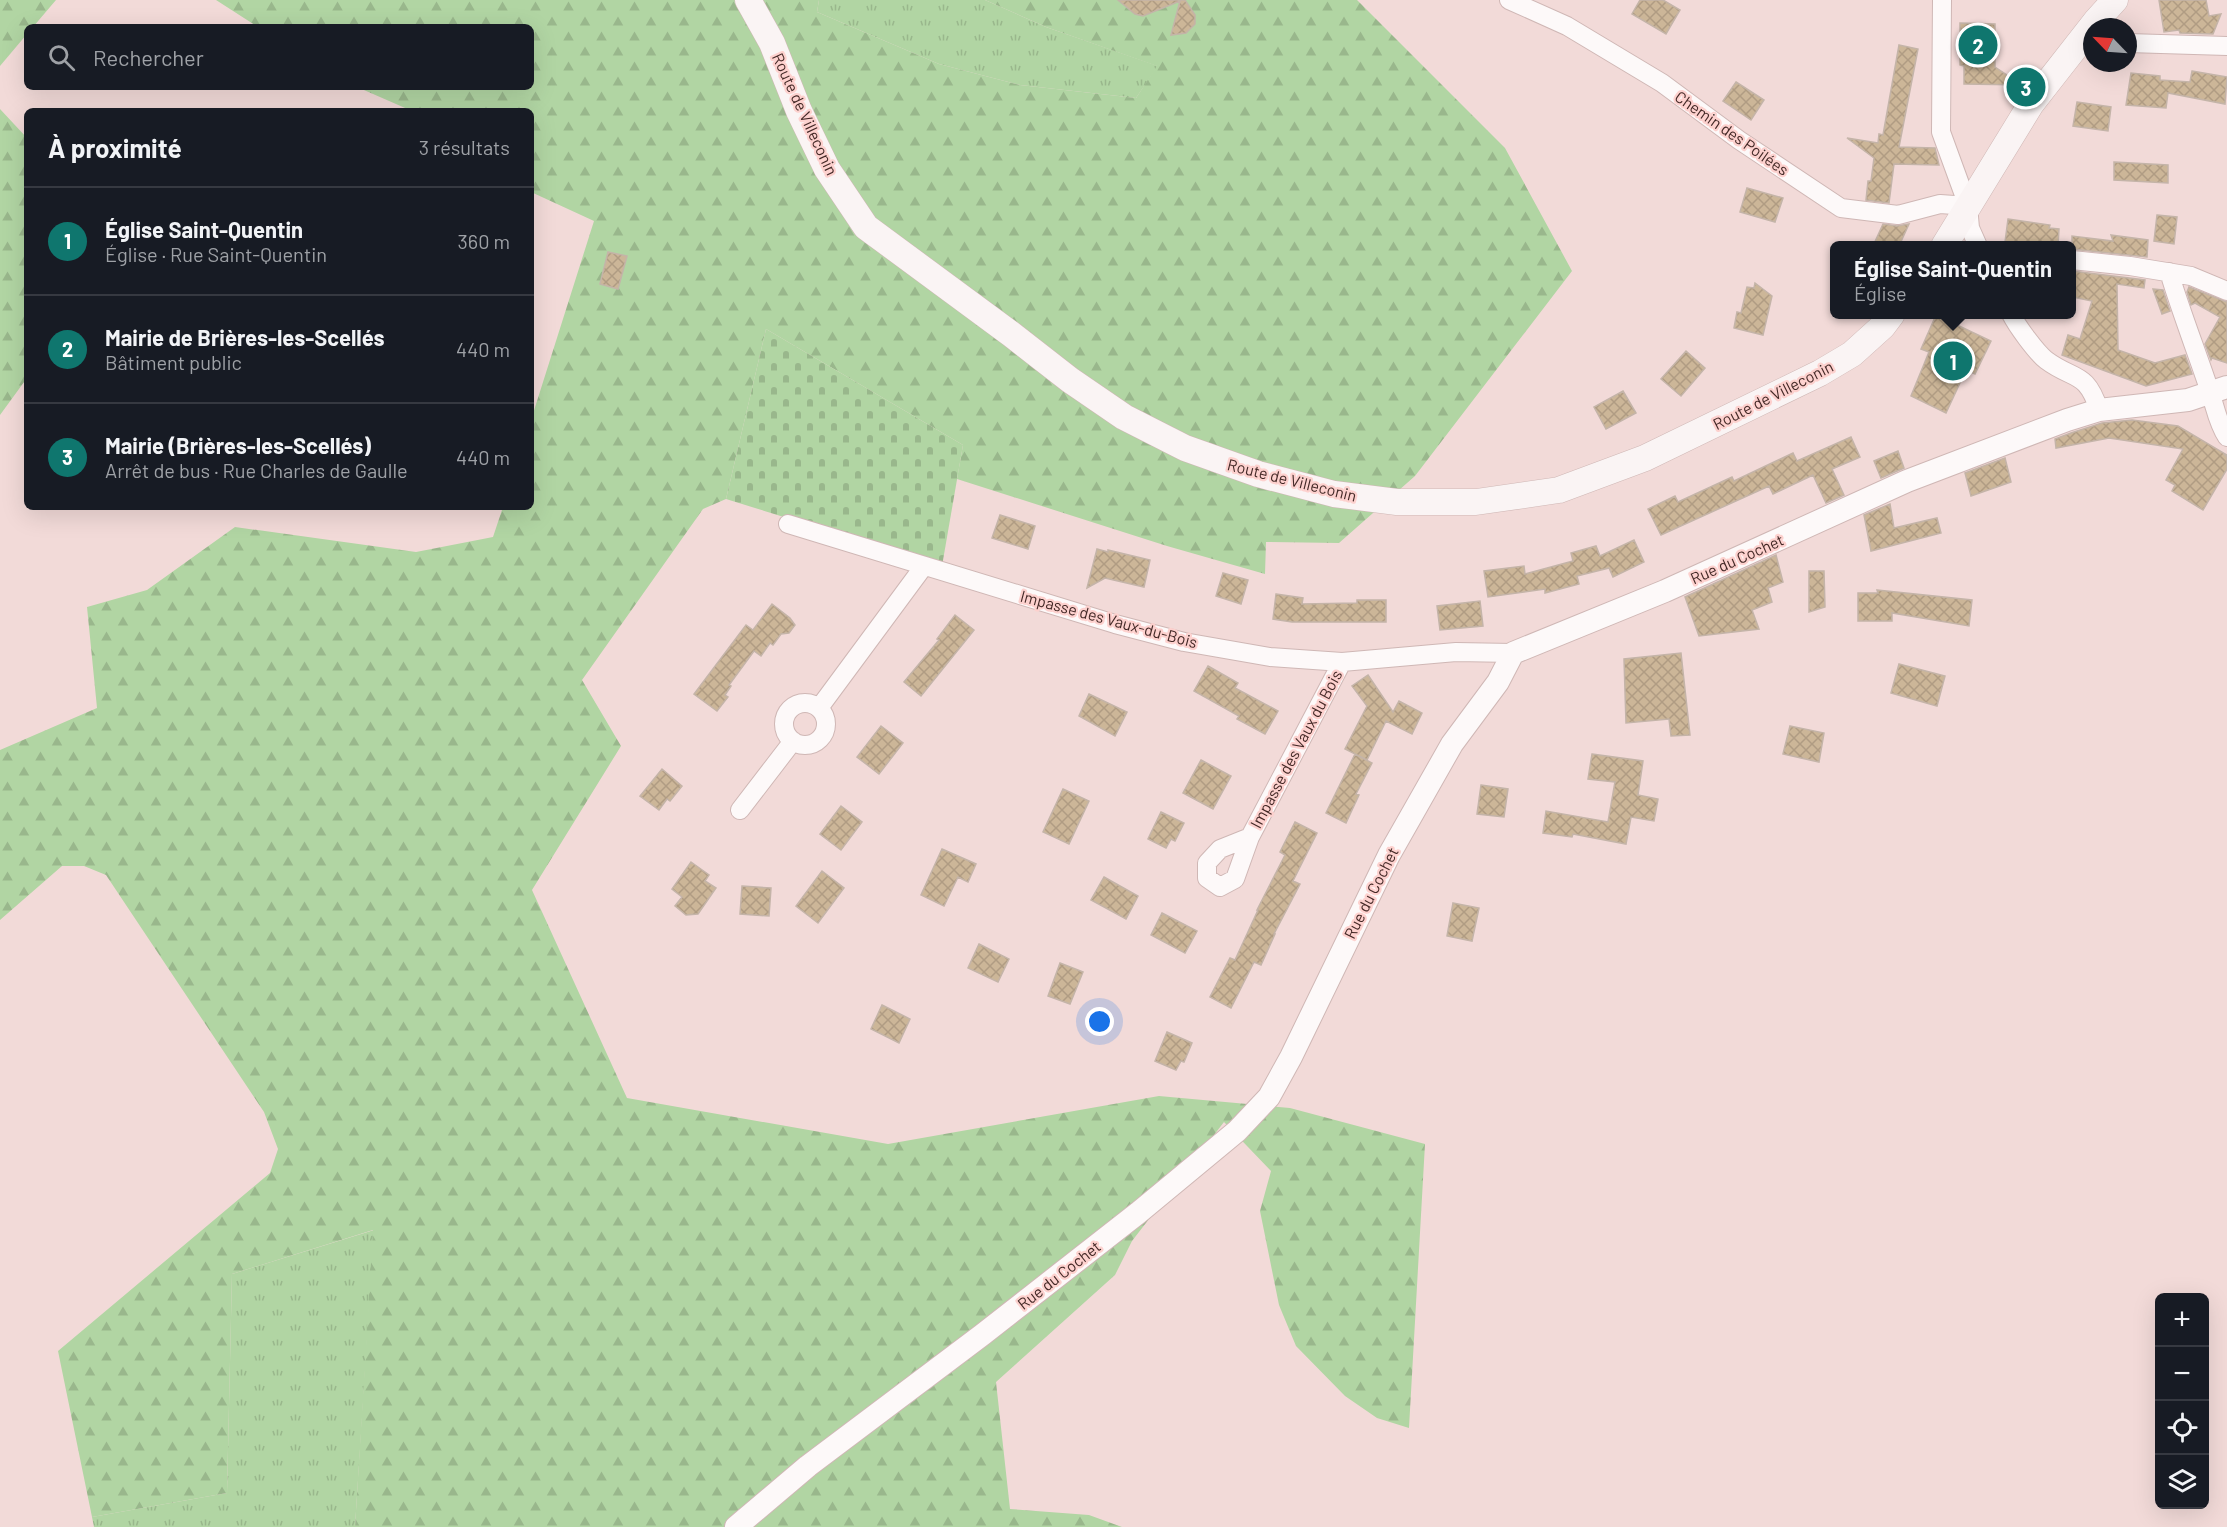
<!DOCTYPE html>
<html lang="fr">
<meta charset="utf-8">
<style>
:root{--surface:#171b24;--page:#20242c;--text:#f1f3f6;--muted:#9ea1a6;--line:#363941;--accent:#0f766e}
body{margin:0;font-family:Barlow,sans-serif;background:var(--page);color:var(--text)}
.controls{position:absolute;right:18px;bottom:18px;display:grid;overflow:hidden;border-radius:9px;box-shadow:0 6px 24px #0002}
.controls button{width:54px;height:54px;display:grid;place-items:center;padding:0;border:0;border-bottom:2px solid var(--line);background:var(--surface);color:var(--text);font:30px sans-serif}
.compass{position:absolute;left:2083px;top:18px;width:54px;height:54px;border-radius:50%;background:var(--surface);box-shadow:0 6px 24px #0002;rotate:295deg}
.you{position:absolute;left:1100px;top:1022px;width:21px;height:21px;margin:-15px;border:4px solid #fff;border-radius:50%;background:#1a73e8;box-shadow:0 0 0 9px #1a73e833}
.badge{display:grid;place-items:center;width:39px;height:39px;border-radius:50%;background:var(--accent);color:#fff;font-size:20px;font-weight:700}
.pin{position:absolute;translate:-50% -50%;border:3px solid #fff;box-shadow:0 2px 6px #0006}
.popup{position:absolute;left:1830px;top:241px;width:246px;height:78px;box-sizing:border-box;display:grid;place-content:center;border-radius:9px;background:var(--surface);filter:drop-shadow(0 2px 4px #0005);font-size:20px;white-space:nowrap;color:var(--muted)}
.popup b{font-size:22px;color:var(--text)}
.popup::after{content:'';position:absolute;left:50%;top:100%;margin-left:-12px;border:12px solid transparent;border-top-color:var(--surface)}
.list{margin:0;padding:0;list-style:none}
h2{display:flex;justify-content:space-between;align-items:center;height:78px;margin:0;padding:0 24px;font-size:26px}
h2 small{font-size:20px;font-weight:400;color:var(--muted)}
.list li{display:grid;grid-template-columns:39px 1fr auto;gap:18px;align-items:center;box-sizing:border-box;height:108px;padding:0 24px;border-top:2px solid var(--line)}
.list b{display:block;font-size:22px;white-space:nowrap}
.list p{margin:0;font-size:20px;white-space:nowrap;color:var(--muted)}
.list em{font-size:20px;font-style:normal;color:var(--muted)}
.icon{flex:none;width:33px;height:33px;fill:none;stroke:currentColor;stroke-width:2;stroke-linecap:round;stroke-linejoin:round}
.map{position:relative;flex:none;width:2227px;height:1527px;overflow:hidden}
.search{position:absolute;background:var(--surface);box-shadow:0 6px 24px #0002;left:24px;top:24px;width:510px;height:66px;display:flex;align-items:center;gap:15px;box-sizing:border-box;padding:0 21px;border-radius:9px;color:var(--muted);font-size:22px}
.panel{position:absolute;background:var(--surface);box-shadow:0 6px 24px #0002;left:24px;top:108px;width:510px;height:402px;border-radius:9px}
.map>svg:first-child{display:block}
.grass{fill:url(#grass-tufts)}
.forest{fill:url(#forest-firs)}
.cemetery{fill:url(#cemetery-stones)}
.building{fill:url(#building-cross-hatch);stroke:#c4b4a8;stroke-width:1.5}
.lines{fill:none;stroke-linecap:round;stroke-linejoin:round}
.minor-casing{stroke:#cfb7b5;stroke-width:20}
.tertiary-casing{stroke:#cfb7b5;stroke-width:24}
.secondary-casing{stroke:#cfb7b5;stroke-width:27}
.minor{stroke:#fdf9f9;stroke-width:18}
.tertiary{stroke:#fdf9f9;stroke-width:22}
.secondary{stroke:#faf4f4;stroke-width:26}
.labels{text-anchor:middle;stroke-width:4.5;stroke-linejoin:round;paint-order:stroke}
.street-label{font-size:16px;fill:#432826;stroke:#fdd1ce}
</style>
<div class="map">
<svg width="2227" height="1527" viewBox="0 0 2227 1527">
<defs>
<pattern id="grass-tufts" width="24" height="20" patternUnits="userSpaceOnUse" patternTransform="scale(1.5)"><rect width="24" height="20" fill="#b1d5a3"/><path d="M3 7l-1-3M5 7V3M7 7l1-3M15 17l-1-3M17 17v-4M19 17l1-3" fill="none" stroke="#99b78c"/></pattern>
<pattern id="forest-firs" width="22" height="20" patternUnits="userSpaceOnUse" patternTransform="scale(1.5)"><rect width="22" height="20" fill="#b1d5a3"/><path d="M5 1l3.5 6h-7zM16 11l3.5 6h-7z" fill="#99b78c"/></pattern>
<pattern id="cemetery-stones" width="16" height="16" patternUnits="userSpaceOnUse" patternTransform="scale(1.5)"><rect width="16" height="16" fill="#b1d5a3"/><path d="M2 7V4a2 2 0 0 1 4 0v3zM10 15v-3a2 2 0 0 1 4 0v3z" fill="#99b78c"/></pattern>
<pattern id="building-cross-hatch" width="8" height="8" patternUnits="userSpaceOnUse" patternTransform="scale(1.5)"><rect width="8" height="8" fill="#ccb698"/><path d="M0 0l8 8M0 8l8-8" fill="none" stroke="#b09c83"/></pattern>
</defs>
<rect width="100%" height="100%" fill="#f2dad8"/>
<path class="grass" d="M819,0H985L1046,27L1158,66L1136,98L1020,85L939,64L817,12Z
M374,1230L355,1527H94L92,1517L227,1493L232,1274Z"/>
<path class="forest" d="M0,0H56L33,27H27V34L0,66Z
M216,0H819L817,12L939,64L1020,85L1136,98L1157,66L1046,27L985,0H1357L1505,148L1572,271L1415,476L1339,543L1266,542L1265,574L1167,546L957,479L963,445L766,329L726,499L703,509L582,680L621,746L532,890L627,1098L888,1144L1159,1096L1290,1108L1425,1144L1409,1428L1377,1418L1345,1396L1296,1346L1279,1305L1260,1211L1271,1171L1224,1122L1132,1241L1115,1275L996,1382L1010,1509L1089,1515L1122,1527H355L373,1230L232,1274L227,1493L92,1517L58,1351L270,1173L278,1149L264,1112L106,875L84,866H62L0,920V750L97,708L87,607L147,590L235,527L416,552L493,537L503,507H531V420L594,221L531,192V111H412L357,87H531V27H258Z
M0,109L27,138V378L0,415Z"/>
<path class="cemetery" d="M766,329L963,445L942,566L726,499Z"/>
<path class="building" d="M1118,0H1185L1195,15V24L1186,33L1171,35L1180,1L1143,16L1135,14Z
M1640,0H1663L1680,10L1666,34L1632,14Z
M2159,0H2206L2209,16L2221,14L2213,34L2180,33L2179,30L2164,32Z
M1960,23L1995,24V67L2022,85L1964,84V66L1960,65Z
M1899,45L1918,49L1899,147L1935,148L1939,165L1894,164L1889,203L1866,200L1868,181H1871L1874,158L1847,138L1878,143L1879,134L1883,135Z
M2192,71L2227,77L2225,104L2168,93L2166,108L2126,105L2131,73L2160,76V80L2190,82Z
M1736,82L1764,100L1751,120L1723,101Z
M2077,102L2111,107L2108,131L2073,126Z
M2114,162L2168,165V183L2114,180Z
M1747,188L1783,198L1775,222L1740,212Z
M2157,215L2177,217L2174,244L2154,241Z
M2008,219L2050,225L2049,228L2059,229L2058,246H2030L2005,242Z
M1883,224L1897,226L1909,224L1899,246H1873Z
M2111,235L2148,240L2147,257L2072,249V236L2113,241Z
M608,252L627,256L618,289L600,284Z
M2072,271L2145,280L2144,288L2117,284L2118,350L2155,363L2185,355L2192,374L2146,386L2062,355L2068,335L2080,339L2092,301L2072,297Z
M1755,283L1772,296L1763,335L1734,328L1737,312L1741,313L1747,287L1754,288Z
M2189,287L2227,302V363L2212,358L2211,360L2205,344L2220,317L2195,303L2191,305L2187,292Z
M2153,289L2163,290L2170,311L2162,314Z
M1936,315L1991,341L1975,374L1966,370L1946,413L1911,396L1929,352L1921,349Z
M1686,351L1705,368L1681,396L1661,379Z
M1623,391L1636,413L1606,429L1594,407Z
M2132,420L2178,426L2227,455H2225L2227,457V469L2203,510L2172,491L2175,485L2166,480L2183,449L2109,438L2056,448L2055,439L2071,433L2102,423Z
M1851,437L1860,457L1832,469L1844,495L1826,503L1813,475L1773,494L1769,486L1661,535L1648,509L1675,496L1678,502L1732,477L1734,481L1793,453L1797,461Z
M1898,451L1904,468L1881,478L1874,461Z
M2005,458L2011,482L1971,496L1965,473Z
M1890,504L1894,528L1937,518L1941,533L1871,551L1864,515Z
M1000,515L1035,526L1028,549L992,538Z
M1634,540L1644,562L1613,577L1609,568L1577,576L1579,584L1545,593V589L1488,597L1484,571L1524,566L1525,574L1573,561L1571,553L1596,546L1600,556Z
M1097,549L1108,552V550L1150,560L1144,587L1105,578L1087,588Z
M1776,555L1783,582L1768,588L1772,602L1752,610L1759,629L1699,636L1685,597Z
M1809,571H1824L1825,607L1809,612Z
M1223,573L1248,580L1241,604L1216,596Z
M1877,590L1972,600L1969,626L1892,613V621H1858V593H1878Z
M1276,594L1303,598L1302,604L1357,603V600H1386V622H1292L1273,619Z
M1480,601L1483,626L1440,630L1437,606Z
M772,604L790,618L795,625L789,633L781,634L773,645L770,643L761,656L754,651L729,685L731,686L725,695L728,697L717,711L694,694L746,625L753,630Z
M955,615L974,630L921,696L904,682L939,640L937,639Z
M1681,653L1690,735L1671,736L1669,719L1626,723L1624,659Z
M1899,664L1945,676L1937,706L1891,693Z
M1208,666L1238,683L1235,688L1278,711L1265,734L1237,719L1239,716L1194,691Z
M1368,675L1393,712L1399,701L1422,713L1412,734L1386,721L1367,760L1345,749L1367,706L1352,686Z
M1089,694L1127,712L1115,736L1079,716Z
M881,726L903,743L879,774L857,757Z
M1790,726L1824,733L1819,762L1783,754Z
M1355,754L1372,763L1356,794L1359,795L1346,823L1326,813Z
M1592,754L1643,761L1638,795L1658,799L1654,821L1631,817L1626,844L1573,834L1572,837L1543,833L1546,811L1608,822L1615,782L1588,779Z
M1201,760L1231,776L1213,809L1183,793Z
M662,769L682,786L670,801L667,799L659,810L640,796Z
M1481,785L1508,789L1504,817L1477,814Z
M1063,789L1089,801L1069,844L1043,832Z
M841,806L862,822L841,850L820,834Z
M1161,812L1184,823L1175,841L1171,839L1166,848L1148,839Z
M1295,822L1317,833L1293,881L1300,884L1274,934H1275L1261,965L1254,962L1231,1008L1210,997L1230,958L1235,960L1258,910H1257L1285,855L1280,852Z
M942,849L976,864L968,882L958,877L944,906L921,895Z
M691,862L709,875L705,881L716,888L698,914L686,915L675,906L682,897L672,889Z
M822,871L844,888L818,923L796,906Z
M1104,877L1138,896L1126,919L1091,900Z
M742,886L771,888L769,916L740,914Z
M1453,903L1479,908L1472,941L1447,936Z
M1162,913L1197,931L1185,953L1151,935Z
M979,944L1009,959L998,982L968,968Z
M1060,963L1083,972L1070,1004L1048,996Z
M882,1005L910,1019L899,1043L871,1029Z
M1167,1032L1192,1043L1184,1062L1181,1061L1176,1070L1155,1061Z"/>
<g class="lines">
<g class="minor-casing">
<path id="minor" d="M1509,0L1567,26L1662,83L1739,140L1841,208L1898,215L1940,204L1968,206
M1942,0L1941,132L1968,206L1970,228L1978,246
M2128,43L2227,46
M2072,260L2130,266L2191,276L2227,291
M2169,272C2181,312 2196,350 2209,389C2215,405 2217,422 2227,437
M2011,314C2017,326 2036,352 2046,360C2074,381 2086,370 2099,410
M788,524L1115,624L1184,642L1270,657L1342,662L1456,652L1513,653
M784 724a21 21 0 1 1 42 0a21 21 0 1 1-42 0Z
M819,708L924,566
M740,810L793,741
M1250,837L1235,879L1220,887L1207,878V863L1220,849L1250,837L1342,662"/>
</g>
<g class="tertiary-casing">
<path id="tertiary" d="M736,1527L808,1466L982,1335L1138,1213L1237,1131L1269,1097L1291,1057L1389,855L1452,744L1498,682L1513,653L1665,591L1907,481L2067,420L2099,410L2188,400L2227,387"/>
</g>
<g class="secondary-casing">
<path id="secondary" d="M748,0L772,43L799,111L827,169L866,227L1011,334L1070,380L1124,417L1185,448L1258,474L1334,494L1397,502H1476L1559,490L1645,458L1820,373L1852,354L1883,326L1892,314
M1944,246L2031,104L2096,21L2115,0"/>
</g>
<use href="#minor" class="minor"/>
<use href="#tertiary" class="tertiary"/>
<use href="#secondary" class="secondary"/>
</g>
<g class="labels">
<g class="street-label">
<text transform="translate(805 114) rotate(65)" y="6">Route de Villeconin</text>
<text transform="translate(1732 133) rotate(35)" y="6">Chemin des Poilées</text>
<text transform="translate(1773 395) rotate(-27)" y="6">Route de Villeconin</text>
<text transform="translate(1292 480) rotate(14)" y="6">Route de Villeconin</text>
<text transform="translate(1737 559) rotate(-24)" y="6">Rue du Cochet</text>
<text transform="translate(1109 619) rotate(15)" y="6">Impasse des Vaux-du-Bois</text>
<text transform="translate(1296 749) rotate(-62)" y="6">Impasse des Vaux du Bois</text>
<text transform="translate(1371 893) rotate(-63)" y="6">Rue du Cochet</text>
<text transform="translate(1059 1275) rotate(-38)" y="6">Rue du Cochet</text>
</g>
</g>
</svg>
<div class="controls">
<button>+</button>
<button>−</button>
<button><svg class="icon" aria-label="locate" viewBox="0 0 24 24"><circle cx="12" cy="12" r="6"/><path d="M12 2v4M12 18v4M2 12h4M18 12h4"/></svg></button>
<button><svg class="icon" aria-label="layers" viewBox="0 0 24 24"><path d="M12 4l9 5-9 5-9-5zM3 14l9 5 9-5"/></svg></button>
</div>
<svg class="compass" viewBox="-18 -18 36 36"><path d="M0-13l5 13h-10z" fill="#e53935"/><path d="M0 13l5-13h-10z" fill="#9ea1a6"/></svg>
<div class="you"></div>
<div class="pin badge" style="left:1953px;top:361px">1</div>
<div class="popup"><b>Église Saint-Quentin</b>Église</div>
<div class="pin badge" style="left:1978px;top:45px">2</div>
<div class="pin badge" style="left:2026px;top:87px">3</div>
<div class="search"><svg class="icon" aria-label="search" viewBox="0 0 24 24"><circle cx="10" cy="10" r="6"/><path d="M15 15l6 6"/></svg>Rechercher</div>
<section class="panel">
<h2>À proximité<small>3 résultats</small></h2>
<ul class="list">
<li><span class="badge">1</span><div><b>Église Saint-Quentin</b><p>Église · Rue Saint-Quentin</p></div><em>360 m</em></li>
<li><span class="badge">2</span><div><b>Mairie de Brières-les-Scellés</b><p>Bâtiment public</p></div><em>440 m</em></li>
<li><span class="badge">3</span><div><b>Mairie (Brières-les-Scellés)</b><p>Arrêt de bus · Rue Charles de Gaulle</p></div><em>440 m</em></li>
</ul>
</section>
</div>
